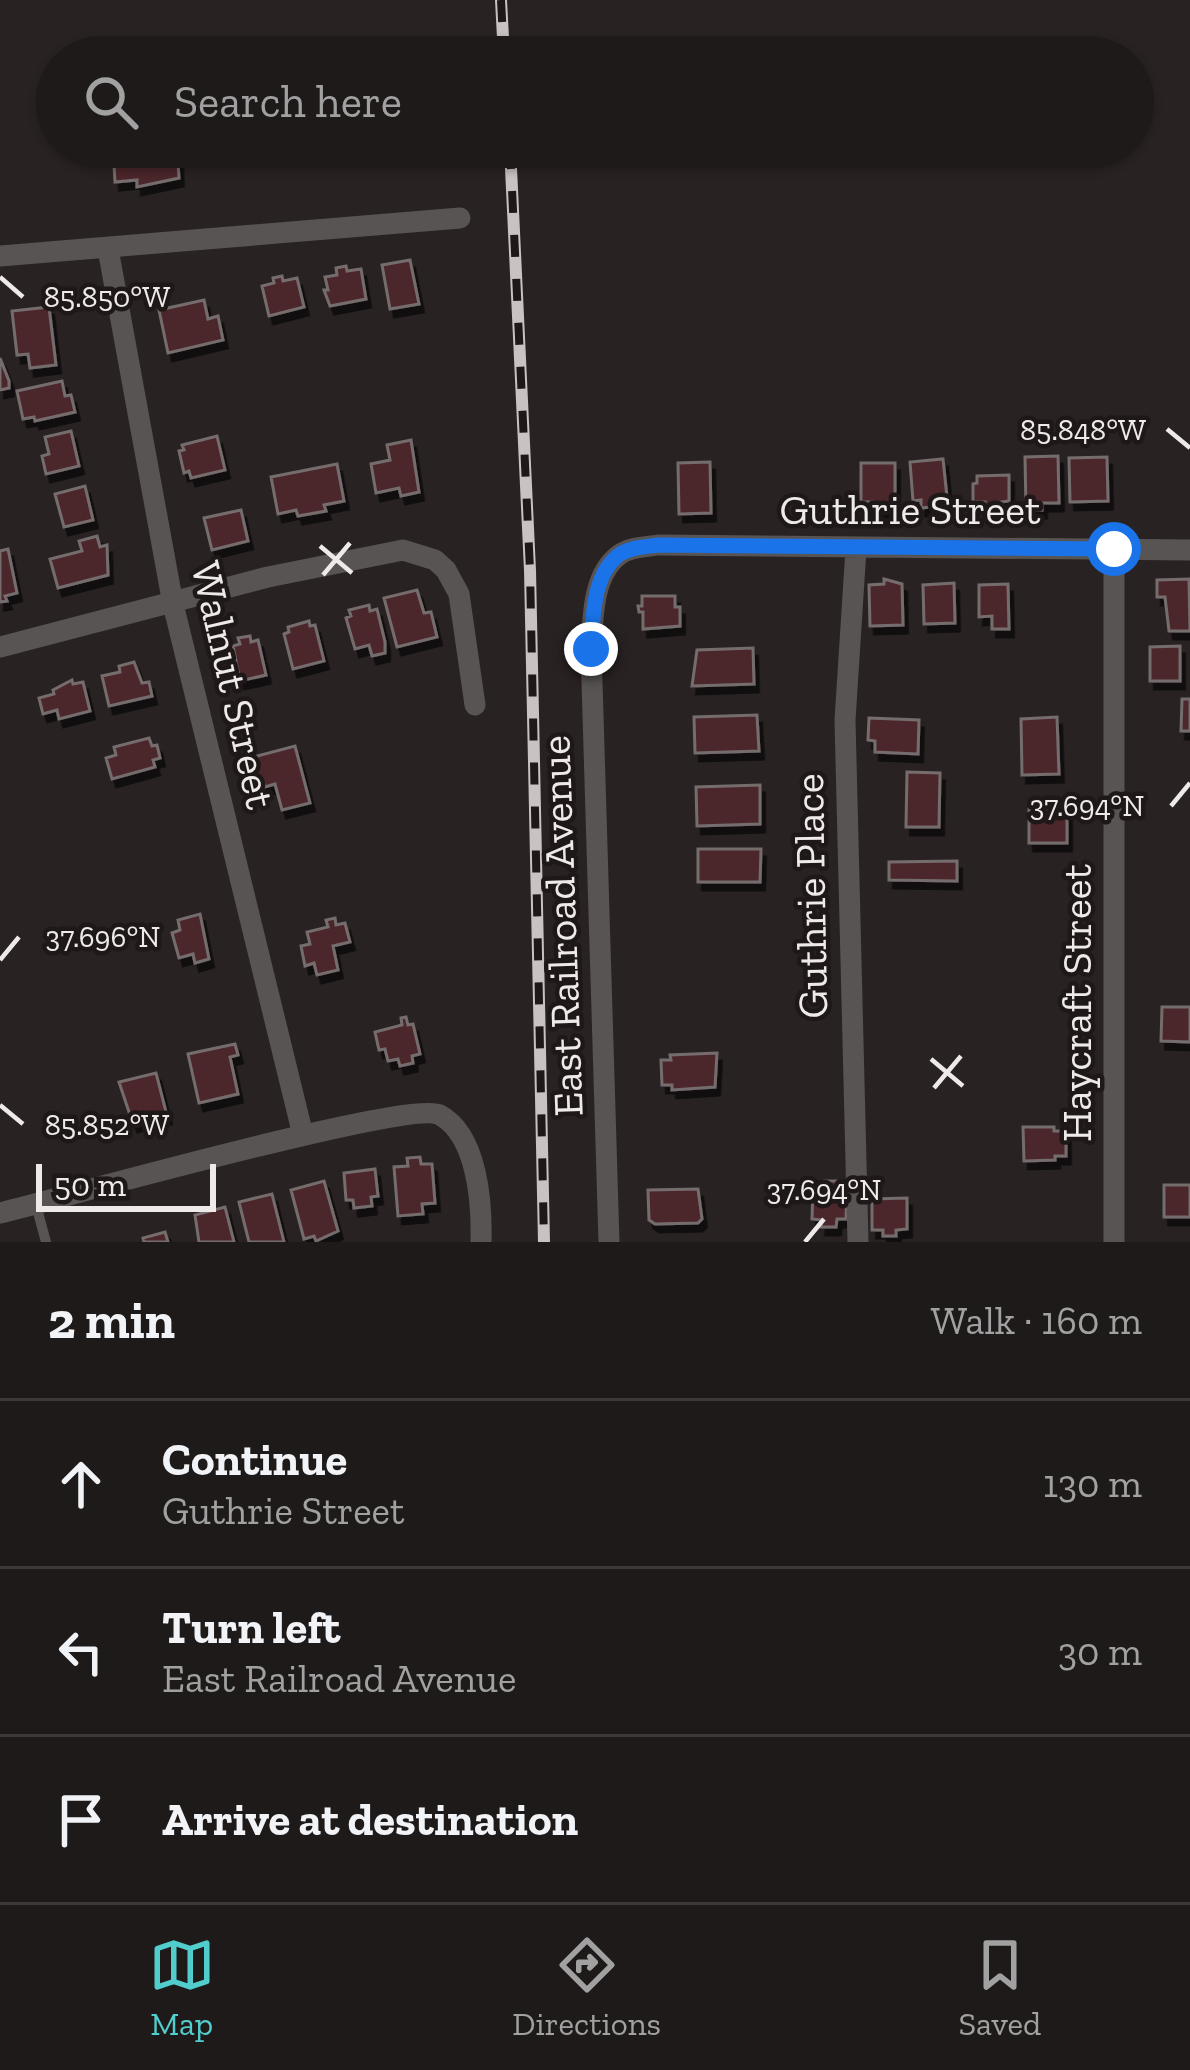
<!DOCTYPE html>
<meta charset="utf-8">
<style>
:root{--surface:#1f1a1a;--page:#272323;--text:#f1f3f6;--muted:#a1a1a2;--line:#3c3839;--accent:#52cdcd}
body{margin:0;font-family:"Zilla Slab",serif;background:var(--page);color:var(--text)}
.scale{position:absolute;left:36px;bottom:30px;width:180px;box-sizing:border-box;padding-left:12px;border:6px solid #efeaea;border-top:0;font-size:33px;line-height:42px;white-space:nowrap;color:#efeaea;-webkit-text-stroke:9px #1f1819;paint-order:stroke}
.stop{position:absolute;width:36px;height:36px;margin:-27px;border:9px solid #1a73e8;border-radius:50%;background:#fff}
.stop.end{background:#1a73e8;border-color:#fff;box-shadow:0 3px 12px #0008}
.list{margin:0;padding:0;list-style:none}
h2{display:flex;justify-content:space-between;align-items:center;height:156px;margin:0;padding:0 48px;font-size:51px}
h2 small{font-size:39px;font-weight:400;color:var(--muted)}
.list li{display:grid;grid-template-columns:78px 1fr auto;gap:36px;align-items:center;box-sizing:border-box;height:168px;padding:0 48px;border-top:3px solid var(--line)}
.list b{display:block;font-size:45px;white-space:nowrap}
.list p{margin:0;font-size:39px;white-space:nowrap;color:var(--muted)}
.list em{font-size:39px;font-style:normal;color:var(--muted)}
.icon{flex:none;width:66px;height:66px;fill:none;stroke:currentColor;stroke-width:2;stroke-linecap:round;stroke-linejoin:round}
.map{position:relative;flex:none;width:1190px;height:1242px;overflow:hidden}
.search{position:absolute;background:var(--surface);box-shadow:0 3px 9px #0004;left:36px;right:36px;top:36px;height:132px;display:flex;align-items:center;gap:30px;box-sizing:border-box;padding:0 42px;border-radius:66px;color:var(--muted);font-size:45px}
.sheet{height:660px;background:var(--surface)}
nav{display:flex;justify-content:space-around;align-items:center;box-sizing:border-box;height:168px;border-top:3px solid var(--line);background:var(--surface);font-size:33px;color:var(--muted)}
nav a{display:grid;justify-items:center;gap:6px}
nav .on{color:var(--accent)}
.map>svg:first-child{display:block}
.building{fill:#4c272a;stroke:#756c6d;stroke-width:3;filter:url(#shadow)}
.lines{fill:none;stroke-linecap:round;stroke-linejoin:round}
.lane{stroke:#585454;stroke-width:10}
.street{stroke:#585454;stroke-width:21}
.rail-casing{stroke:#c8c2c2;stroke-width:12}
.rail{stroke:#1f1819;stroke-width:8;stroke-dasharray:22;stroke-linecap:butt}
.route{stroke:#1a73e8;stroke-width:15}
.ticks{fill:none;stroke:#efeaea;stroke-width:4.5}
.labels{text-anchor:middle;stroke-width:9;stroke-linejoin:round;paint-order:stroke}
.street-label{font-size:42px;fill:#efeaea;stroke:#1f1819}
.ticks-label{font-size:30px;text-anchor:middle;fill:#efeaea;stroke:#1f1819;stroke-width:9;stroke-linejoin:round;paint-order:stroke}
</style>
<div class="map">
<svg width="1190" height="1242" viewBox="0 0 1190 1242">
<defs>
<filter id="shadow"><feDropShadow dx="4.5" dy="8" stdDeviation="0" flood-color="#0009"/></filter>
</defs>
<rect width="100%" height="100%" fill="#292222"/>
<path class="building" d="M113,147H132V150L177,147L179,178L137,187V180L115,182Z
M410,260L419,304L390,309L382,265Z
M346,266L347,271L361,269L366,299L330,306L324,290H328L325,277L337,275L336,268Z
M282,276L283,281L297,278L304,307L269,316L262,286L274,283L273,278Z
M204,300L208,319L218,316L223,340L168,353L159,310Z
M49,307L56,365L30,368L28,354L17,355L12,311Z
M0,358L9,381V388L0,390Z
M62,381L65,396L71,395L75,412L35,421L34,417L23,419L17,391Z
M71,431L79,466L46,474L42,456L49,454L45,437Z
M217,436L225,470L191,478L189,471L184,473L179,451L184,450L182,445Z
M411,440L419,492L401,496L399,488L376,493L371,464L390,460L387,445Z
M1058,456L1059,503H1042V510L1026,511L1025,457Z
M1107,457L1108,501L1070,502L1069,458Z
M943,459L947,497L940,498V506L921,508V500L913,501L910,462Z
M710,462L711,513L679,514L678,463Z
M861,463H895V509H873V502H861Z
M337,464L344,501L324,505L326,511L298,516L296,510L278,514L271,477Z
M1009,475V501L1001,502V511H985V502H973V484L977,483V476Z
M85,486L93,520L64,527L55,494Z
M241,510L248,541L212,550L204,518Z
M97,536L100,547L107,545L108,575L58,588L50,559L82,551L79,541Z
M8,549L17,593L5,596L7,601L0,602V551Z
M884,579L902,584L903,625L870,626L869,585L884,584Z
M1189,579L1190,631H1169L1165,597H1157V580Z
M954,583L955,623L924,624L923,585Z
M1008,584L1009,629H992V616L979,617V585Z
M417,590L424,613L431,612L437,637L397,647L384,598Z
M642,596H675V607H680V626L643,629V612H639L638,606H642Z
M369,605L370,611L377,609L385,642V653L372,656L369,645L355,649L346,618L351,616L349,610Z
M309,621L310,626L315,625L324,661L293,669L284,634L289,632L288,627Z
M250,636L251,642L258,640L266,675L240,681L233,646L240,644L238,638Z
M1180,646V681H1150V647Z
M753,648L754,684L692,686L697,650Z
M134,662L142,683L149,682L152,696L109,706L102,676L120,672L119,666Z
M72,680L73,684L83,682L90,711L59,719L57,710L43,714L39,698L54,694L53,690Z
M1182,699H1190V731H1181Z
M757,715L759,751L695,753L694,717Z
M1057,717L1059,774L1022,775L1021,719Z
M869,718L919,720L918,754L875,752V741L868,740Z
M149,738L152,746L157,745L160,758L153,760L155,767L112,779L106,758L116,755L114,747Z
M295,746L310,803L282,810L275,784L265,787L263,781L257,783L252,763L258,761L257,756Z
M907,772L940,773L939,827H906Z
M760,785V824L697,826L696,787Z
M1029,809H1067V843H1029Z
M698,849H761L760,882H698Z
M957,861V881L889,880V862Z
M200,914L209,959L195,963L193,954L179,958L172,933L180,930L178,920Z
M335,918L336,925L345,923L350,942L333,946L338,970L317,975L314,963L305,966L301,946L310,944L307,932L328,927L326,920Z
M1162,1007H1190V1042L1161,1041Z
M406,1017L408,1025L413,1024L420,1054L412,1056L413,1063L400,1066L398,1059L388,1061L385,1049L379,1050L375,1032L402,1025L401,1018Z
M235,1044L238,1055L230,1057L238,1094L199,1103L188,1054Z
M717,1053L715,1087L672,1090V1085H662L661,1060H671L670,1055Z
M156,1073L167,1116L133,1124L119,1082Z
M1023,1127H1054V1131H1066V1156H1055V1160L1024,1161Z
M420,1157L421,1164H432L435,1203L422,1204L423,1214L398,1216L394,1167L408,1166L407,1158Z
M375,1169L378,1196L371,1197L372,1206L354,1208L353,1200H346L344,1173Z
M324,1181L338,1231L316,1241L314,1236L304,1239L291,1190Z
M824,1181H836V1188H847L846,1219H837L836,1227H821L822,1220L812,1219L813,1187H823Z
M1164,1185H1190V1217H1164Z
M698,1189L702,1219L698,1223L655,1224L649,1220L648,1190Z
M272,1194L284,1242H249L239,1202Z
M907,1198V1229L896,1230V1236H883V1230H872V1199Z
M225,1207L234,1242H199L195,1215Z
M165,1232L168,1242H144L143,1238Z"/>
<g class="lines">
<path class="lane" d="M36,1205L46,1242"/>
<path class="street" d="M108,249L173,604L303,1135
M0,256L460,218
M856,549L845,720L858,1242
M1114,549V1242
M0,647L268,577L403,550L435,560L446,570L459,594L475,705
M0,1213C59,1199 410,1099 440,1115C478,1136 482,1204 481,1242
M609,1242L591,649C593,619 592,575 619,555C629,547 646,547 658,545L1190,550"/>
<g class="rail-casing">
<path id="rail" d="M501,0L504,57
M510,147L530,570L544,1242"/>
</g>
<use href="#rail" class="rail"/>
</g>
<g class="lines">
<path class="route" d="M591,649C593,619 592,575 619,555C629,547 646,547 658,545L1114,549"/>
</g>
<path class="ticks" d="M0,277L23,297M1167,429L1190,448M320,546L352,573M323,575L350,543M1171,806L1190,783M0,960L19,937M931,1059L963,1086M934,1088L961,1056M0,1105L23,1124M805,1242L824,1219"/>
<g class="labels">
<g class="street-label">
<text x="910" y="524">Guthrie Street</text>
<text transform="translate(234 685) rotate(77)" y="15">Walnut Street</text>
<text transform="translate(810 896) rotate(-91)" y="15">Guthrie Place</text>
<text transform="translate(561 926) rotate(-92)" y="15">East Railroad Avenue</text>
<text transform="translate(1076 1003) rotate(-90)" y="15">Haycraft Street</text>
</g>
</g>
<g class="ticks-label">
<text x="107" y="307">85.850°W</text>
<text x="1083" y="440">85.848°W</text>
<text x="1087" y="816">37.694°N</text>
<text x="103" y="947">37.696°N</text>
<text x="107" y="1135">85.852°W</text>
<text x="824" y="1200">37.694°N</text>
</g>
</svg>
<div class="scale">50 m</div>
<div class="stop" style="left:1114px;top:549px"></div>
<div class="stop end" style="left:591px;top:649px"></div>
<div class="search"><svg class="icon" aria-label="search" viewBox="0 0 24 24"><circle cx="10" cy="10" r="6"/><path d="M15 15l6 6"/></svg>Search here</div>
</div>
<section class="sheet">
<h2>2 min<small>Walk · 160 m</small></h2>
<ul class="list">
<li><svg class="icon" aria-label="ahead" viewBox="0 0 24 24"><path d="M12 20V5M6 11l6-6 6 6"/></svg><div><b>Continue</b><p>Guthrie Street</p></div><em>130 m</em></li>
<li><svg class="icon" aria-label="left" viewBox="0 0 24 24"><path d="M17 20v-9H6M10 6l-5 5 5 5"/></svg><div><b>Turn left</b><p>East Railroad Avenue</p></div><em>30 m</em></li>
<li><svg class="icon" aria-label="arrive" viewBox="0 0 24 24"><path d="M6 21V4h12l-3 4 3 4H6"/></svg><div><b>Arrive at destination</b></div></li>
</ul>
</section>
<nav>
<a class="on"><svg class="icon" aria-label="map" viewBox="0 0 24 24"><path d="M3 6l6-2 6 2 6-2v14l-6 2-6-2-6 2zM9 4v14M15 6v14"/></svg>Map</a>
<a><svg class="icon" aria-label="directions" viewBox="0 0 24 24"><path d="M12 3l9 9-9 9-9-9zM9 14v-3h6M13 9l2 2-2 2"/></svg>Directions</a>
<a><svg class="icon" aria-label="saved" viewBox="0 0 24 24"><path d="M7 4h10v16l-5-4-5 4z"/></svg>Saved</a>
</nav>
